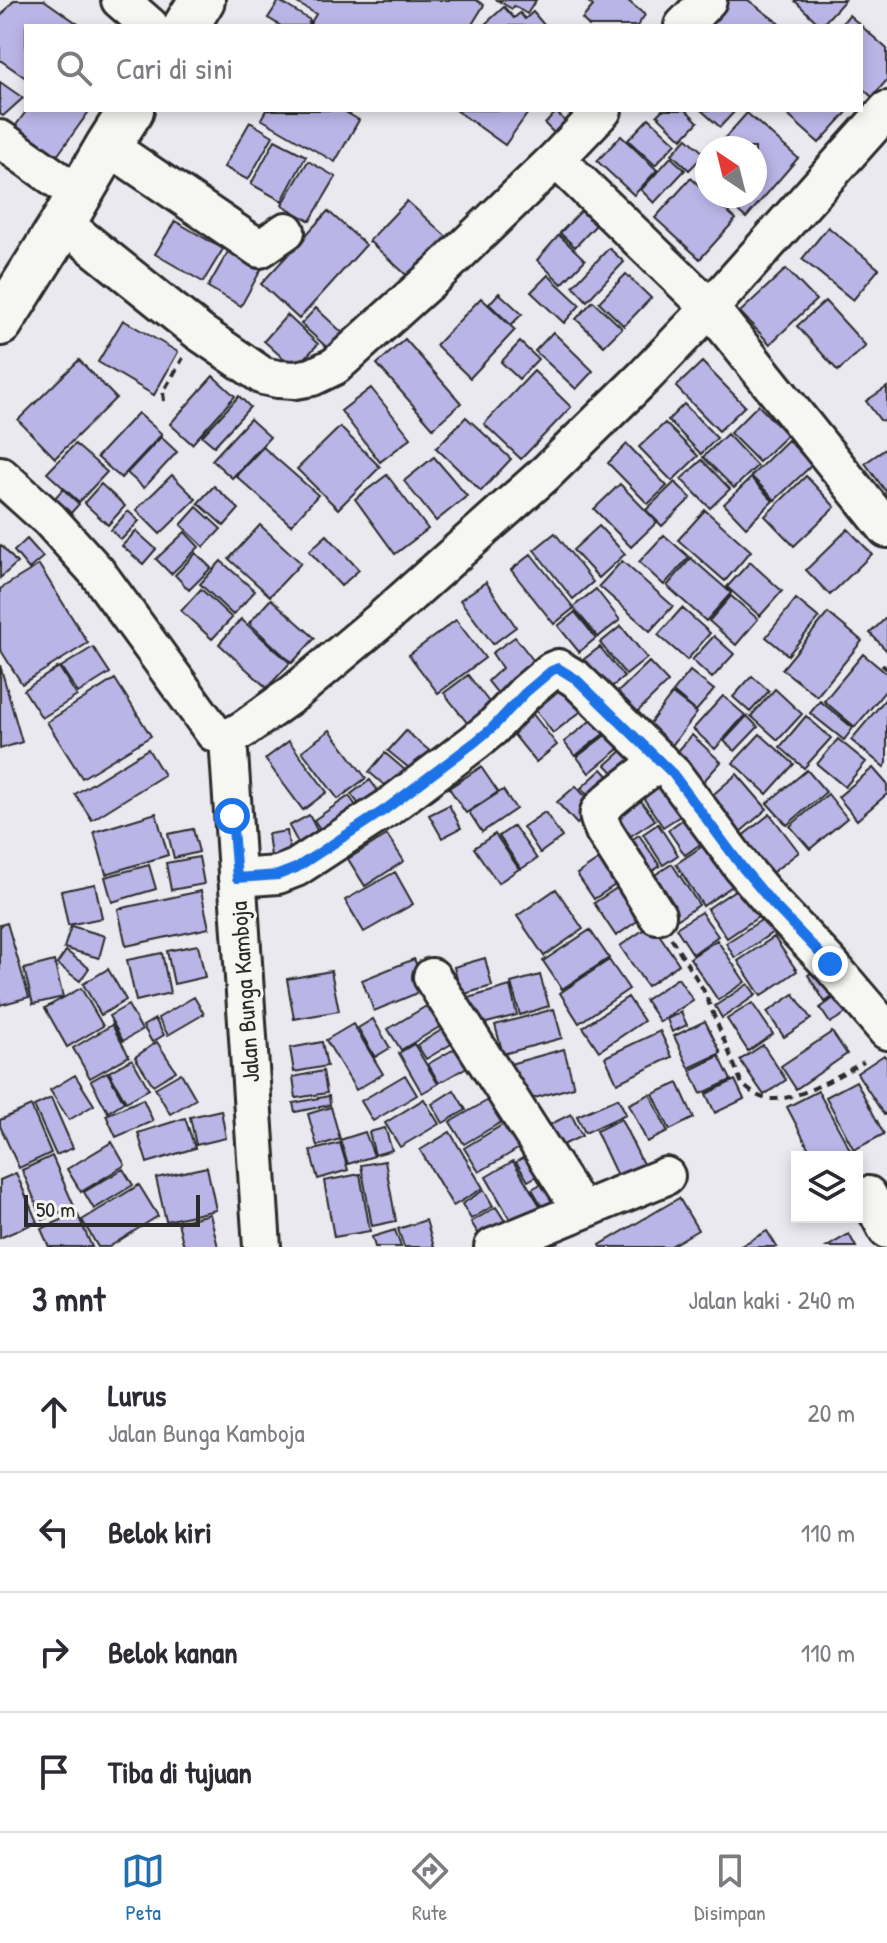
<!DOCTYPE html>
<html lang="id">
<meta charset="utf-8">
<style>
:root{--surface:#fff;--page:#f2f2f3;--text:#2b2b33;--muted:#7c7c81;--line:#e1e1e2;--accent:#1f6fb2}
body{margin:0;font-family:"Patrick Hand",sans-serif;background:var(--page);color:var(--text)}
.controls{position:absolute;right:24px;bottom:24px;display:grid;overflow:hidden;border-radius:0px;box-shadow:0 4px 12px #0003}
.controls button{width:72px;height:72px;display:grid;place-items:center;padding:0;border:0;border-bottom:2px solid var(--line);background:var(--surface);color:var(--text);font:40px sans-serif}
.compass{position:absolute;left:695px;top:136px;width:72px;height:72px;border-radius:50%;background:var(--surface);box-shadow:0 4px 12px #0003;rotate:325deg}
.scale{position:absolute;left:24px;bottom:20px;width:176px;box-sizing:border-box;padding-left:8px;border:4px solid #2b2b2b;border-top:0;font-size:22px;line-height:28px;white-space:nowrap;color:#2b2b2b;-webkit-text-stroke:6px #f6f6f2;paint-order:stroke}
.stop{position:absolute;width:24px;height:24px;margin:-18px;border:6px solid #1a73e8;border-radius:50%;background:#fff}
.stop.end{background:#1a73e8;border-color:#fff;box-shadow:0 2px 8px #0008}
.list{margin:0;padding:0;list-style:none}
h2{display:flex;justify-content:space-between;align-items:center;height:104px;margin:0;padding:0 32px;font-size:34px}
h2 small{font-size:26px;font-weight:400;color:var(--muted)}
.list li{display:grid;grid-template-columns:52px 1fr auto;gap:24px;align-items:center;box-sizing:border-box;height:120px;padding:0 32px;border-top:2px solid var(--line)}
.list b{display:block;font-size:30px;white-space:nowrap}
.list p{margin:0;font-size:26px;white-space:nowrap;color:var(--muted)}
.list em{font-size:26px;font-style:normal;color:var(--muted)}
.icon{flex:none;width:44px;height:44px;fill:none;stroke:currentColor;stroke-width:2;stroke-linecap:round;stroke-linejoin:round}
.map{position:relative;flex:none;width:887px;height:1247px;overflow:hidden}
.search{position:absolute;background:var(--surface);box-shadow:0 4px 12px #0003;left:24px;right:24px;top:24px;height:88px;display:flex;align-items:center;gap:20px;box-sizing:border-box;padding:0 28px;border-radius:0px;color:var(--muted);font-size:30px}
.sheet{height:584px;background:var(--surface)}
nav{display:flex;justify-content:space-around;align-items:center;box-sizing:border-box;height:112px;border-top:2px solid var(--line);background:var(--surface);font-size:22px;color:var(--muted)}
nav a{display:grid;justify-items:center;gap:4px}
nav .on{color:var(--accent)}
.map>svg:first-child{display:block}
.building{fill:#bab5e7;stroke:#2b2b2b;stroke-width:2}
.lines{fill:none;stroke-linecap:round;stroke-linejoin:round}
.minor-casing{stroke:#2b2b2b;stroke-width:42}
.highway-casing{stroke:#2b2b2b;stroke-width:50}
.path{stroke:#2b2b2b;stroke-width:4;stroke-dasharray:8 6;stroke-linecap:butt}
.minor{stroke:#f6f6f2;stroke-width:36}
.highway{stroke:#f6f6f2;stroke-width:44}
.route{stroke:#1a73e8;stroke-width:10}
.labels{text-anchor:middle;stroke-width:6;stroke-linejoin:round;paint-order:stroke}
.street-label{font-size:24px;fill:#2b2b2b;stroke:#f6f6f2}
</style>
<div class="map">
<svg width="887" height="1247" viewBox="0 0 887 1247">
<rect width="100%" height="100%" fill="#eae9f0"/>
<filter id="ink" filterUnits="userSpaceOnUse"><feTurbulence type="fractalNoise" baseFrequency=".0125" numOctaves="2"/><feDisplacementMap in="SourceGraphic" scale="16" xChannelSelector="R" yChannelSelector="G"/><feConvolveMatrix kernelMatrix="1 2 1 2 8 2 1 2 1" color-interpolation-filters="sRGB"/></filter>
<g filter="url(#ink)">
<path class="building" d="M14,0H44L78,24L76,26H26V78L0,60V17Z
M299,0H476L484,5L471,26H309L316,14L297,3Z
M497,0H536L527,14L514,6L512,9Z
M586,0H627L645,15L637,26H589L582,19L593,6Z
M729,0H748L780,24L779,26H706Z
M794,0H845L821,26Z
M279,1L310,20L307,26H281L268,18Z
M504,7L514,18L520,13L525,19L533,12L545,26H483Z
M849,15L887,49V80L872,97L861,87V26H840Z
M0,82L23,98L3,116L0,114Z
M27,110H90L57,156L14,128Z
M266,110H342L359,120L335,162L261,119Z
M456,110H530L505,145Z
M662,110H686L698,122L682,139L657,115Z
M701,110H736L720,127Z
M782,110H849L819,143Z
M556,112L567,123L556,135L545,124Z
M747,113L798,158L746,218L721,196H755V148H716Z
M649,118L676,143L655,165L628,140Z
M250,122L273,136L248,180L224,167Z
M621,136L657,170L634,195L597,161Z
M687,138L705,154L689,170L672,154Z
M275,140L306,156L282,201L251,184Z
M671,157L685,170L654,203L641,190Z
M308,161L336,177L310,221L282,205Z
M691,178L707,193V196H710L736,219L700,259L655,218Z
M407,201L449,239L412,280L369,241Z
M328,211L366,245L299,319L261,284Z
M581,211L596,225L575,247L560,233Z
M175,221L223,249L203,282L155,254Z
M828,227L879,269L853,300L802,259Z
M559,235L585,260L562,284L537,260Z
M609,248L624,262L587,301L573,286Z
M229,250L262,268L241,306L208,287Z
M786,269L816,300L770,344L740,312Z
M626,274L651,298L624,326L599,302Z
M548,275L580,305L564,323L531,292Z
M499,293L522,314L511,325L489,304Z
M481,298L515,330L470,378L436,345Z
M593,301L622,328L604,346L576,319Z
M825,301L866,346L838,371L797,326Z
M316,308L346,336L332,352L301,324Z
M287,315L318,344L295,369L264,341Z
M123,320L178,352L154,395L98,362Z
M553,332L593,371L576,389L535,351Z
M405,339L461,403L433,428L377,364Z
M520,342L538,359L519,379L501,362Z
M79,360L116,398L55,458L18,420Z
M702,362L745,406L719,431L676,387Z
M534,371L571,407L521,459L484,424Z
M213,376L235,396L192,444L170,424Z
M887,387V421L880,420L866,401Z
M371,388L411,438L380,462L341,411Z
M239,396L250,407L214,446L202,436Z
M684,404L717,438L701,454L668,420Z
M758,405L787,435L759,462L730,433Z
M138,413L162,434L121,478L97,457Z
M466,417L511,459L481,491L436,448Z
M250,419L270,437L232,478L212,460Z
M665,423L698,456L672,481L639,447Z
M340,427L380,467L338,509L297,469Z
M727,434L757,466L734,488L703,457Z
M161,437L177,452L144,488L127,473Z
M788,440L812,465L775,500L751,476Z
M75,444L107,472L79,502L47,473Z
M627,444L667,486L648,504L608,463Z
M263,447L318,495L291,525L236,476Z
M887,448V493L865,463Z
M434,457L467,496L436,521L404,481Z
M702,460L730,489L710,508L681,479Z
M172,475L196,499L160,534L136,510Z
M387,475L428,529L395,554L355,499Z
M806,476L835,507L794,546L765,516Z
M751,478L773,501L746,527L724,504Z
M675,482L691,498L662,526L646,510Z
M101,484L125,506L108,525L84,503Z
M620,484L657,522L631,547L594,509Z
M214,486L239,509L224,526L198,503Z
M63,489L79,504L69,515L53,500Z
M197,507L221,529L204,547L181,525Z
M705,510L751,551L725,581L678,540Z
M128,511L139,521L121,540L111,530Z
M260,525L301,563L270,596L229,559Z
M599,526L625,554L599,578L573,550Z
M848,529L872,554L830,595L806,570Z
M136,531L156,549L143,564L122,546Z
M185,532L199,547L171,574L156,559Z
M555,533L593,582L573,599L534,550Z
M327,535L359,570L341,586L309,551Z
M664,535L689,557L664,585L639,562Z
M27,539L43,557L29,569L14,551Z
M1,545L17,563L0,578V546Z
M196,553L211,568L189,590L175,575Z
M531,554L574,608L554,624L511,570Z
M691,558L731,593L706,621L667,586Z
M221,561L255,591L233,615L200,584Z
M622,561L673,606L650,631L599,586Z
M750,562L782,591L760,616L727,587Z
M39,565L88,643L22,684L0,649V589Z
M486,582L516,627L493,644L460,600Z
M201,589L232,618L212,639L181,611Z
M596,589L620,620L598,637L573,607Z
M731,596L758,619L736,645L709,621Z
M271,599L315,638L292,663L249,623Z
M796,599L819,618L788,655L766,637Z
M682,608L710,633L687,660L658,635Z
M575,612L596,638L579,652L558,626Z
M828,613L862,641L817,696L782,669Z
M886,618L887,619V651L870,633Z
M241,619L290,663L267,688L219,644Z
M456,620L485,658L438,693L409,655Z
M621,626L647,658L626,675L600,643Z
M714,636L734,654L712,678L692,660Z
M515,637L544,674L506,704L488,681L502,668L492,653Z
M93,647L110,673L78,693L61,667Z
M600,647L624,677L600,696L575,666Z
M863,654L887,674V689L855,727L824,701Z
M649,662L668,682L632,717L612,698Z
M0,665L22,742L0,749Z
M59,667L77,696L42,718L24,690Z
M690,671L714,690L696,711L673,692Z
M468,675L499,715L475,733L444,693Z
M752,676L769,691L750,712L733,697Z
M115,679L151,736L82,778L47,722Z
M565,684L584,709L553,733L534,708Z
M775,689L802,714L778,740L751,716Z
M672,694L697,713L666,753L641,735Z
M723,696L745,715L715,749L693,729Z
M887,697V763L884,767L851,740Z
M820,701L853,728L844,740L810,713Z
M532,713L557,745L536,762L510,730Z
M599,714L610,729L575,756L564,742Z
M747,716L758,727L735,751L724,741Z
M806,716L831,738L804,768L780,747Z
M330,730L366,778L338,799L302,751Z
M612,730L624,745L589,773L577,757Z
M406,731L431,752L414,772L388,751Z
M760,734L794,764L767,794L733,763Z
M692,735L721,762L701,784L672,758Z
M838,739L866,762L845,787L817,764Z
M289,741L327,792L303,810L265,759Z
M148,749L164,775L92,820L75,794Z
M624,749L644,771L626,786L606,765Z
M385,753L412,776L396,795L369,772Z
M481,767L498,792L466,813L449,788Z
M873,768L887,784V794L857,820L838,797Z
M602,769L620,789L599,808L581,788Z
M807,770L826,792L787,825L767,803Z
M737,774L767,809L731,840L701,805Z
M669,777L691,809L663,827L642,796Z
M370,780L387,803L369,817L351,794Z
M576,786L595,808L577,824L557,802Z
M503,790L516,809L482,832L469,812Z
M828,794L847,818L810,849L790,826Z
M349,796L366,820L330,844L314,820Z
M641,801L655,820L623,841L610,822Z
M449,805L461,828L442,838L429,815Z
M545,812L562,837L540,853L523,827Z
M693,812L710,837L685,855L668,830Z
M156,813L168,855L106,874L94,832Z
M770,814L799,852L765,878L736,841Z
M309,815L326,847L306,858L289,826Z
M658,824L678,855L663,865L643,834Z
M514,826L537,859L521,869L499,836Z
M193,829L199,852L174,858L168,834Z
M287,831L292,868L273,871L268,834Z
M495,834L519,869L498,883L474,848Z
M387,835L404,861L365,886L348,859Z
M639,835L660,866L641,879L620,847Z
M716,837L744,878L703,906L676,864Z
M610,852L627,877L594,899L577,874Z
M199,857L204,884L171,890L166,863Z
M672,864L699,905L672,923L644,882Z
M149,865L156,889L112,902L105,877Z
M395,872L413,904L364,932L345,900Z
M629,880L650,912L616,936L594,903Z
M95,884L102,918L68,925L61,891Z
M744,884L764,913L727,938L707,909Z
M556,889L583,929L544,956L517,916Z
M201,891L209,928L126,946L118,909Z
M701,912L718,936L693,954L676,928Z
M766,917L776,930L735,958L726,943Z
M7,923L29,997L0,1005V925Z
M652,924L679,964L647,986L620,946Z
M71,926L105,936L99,958L64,948Z
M590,930L609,958L562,989L543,961Z
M774,937L797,971L761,996L738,961Z
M717,940L745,982L718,1000L690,958Z
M198,945L205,977L174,984L167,951Z
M66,951L89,968L80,981L57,964Z
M162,953L170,993L136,1001L127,960Z
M485,958L492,986L461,995L454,967Z
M414,959L427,989L374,1011L362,980Z
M609,960L629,989L579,1023L560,993Z
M54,961L63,997L33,1004L24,969Z
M824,965L841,991L825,1002L808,975Z
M108,969L126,1000L101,1015L83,984Z
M331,971L339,1011L294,1019L287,979Z
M540,975L549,1006L520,1015L511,983Z
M678,978L693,1000L660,1022L645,1000Z
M748,984L756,995L722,1018L715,1006Z
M510,986L517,1015L475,1026L468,998Z
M81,988L103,1026L67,1047L45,1008Z
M844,991L856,1007L830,1023L820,1008Z
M794,994L811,1019L784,1037L767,1012Z
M194,997L204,1014L168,1035L158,1018Z
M628,997L644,1021L599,1051L583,1027Z
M438,999L451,1020L401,1050L388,1029Z
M752,1003L773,1034L748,1051L727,1019Z
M128,1005L142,1030L123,1041L109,1016Z
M554,1009L562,1038L503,1054L495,1025Z
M681,1012L687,1025L672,1032L667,1019Z
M155,1019L164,1035L152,1042L143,1026Z
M373,1019L390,1048L375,1057L358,1028Z
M705,1021L721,1053L689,1068L674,1036Z
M353,1024L383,1074L356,1090L326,1040Z
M112,1025L129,1056L90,1078L73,1048Z
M445,1028L453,1043L426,1059L417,1045Z
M660,1031L672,1057L617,1083L605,1057Z
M832,1032L847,1054L796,1089L781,1066Z
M157,1042L176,1071L153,1085L135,1057Z
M322,1042L327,1066L294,1072L290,1048Z
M414,1044L438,1084L422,1093L399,1053Z
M463,1044L474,1063L439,1083L428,1064Z
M763,1045L786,1080L764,1095L740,1060Z
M564,1049L574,1087L520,1102L510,1064Z
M884,1055L887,1059V1112L884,1115L857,1073Z
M719,1056L731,1080L701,1094L690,1070Z
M132,1059L149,1089L126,1102L109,1072Z
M323,1071L327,1093L296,1098L293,1077Z
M107,1072L124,1102L108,1112L91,1081Z
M181,1073L196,1099L170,1114L155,1088Z
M75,1075L94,1105L69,1120L50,1090Z
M405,1075L417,1095L373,1121L361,1101Z
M735,1080L744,1099L715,1113L706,1094Z
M856,1081L884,1134L854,1150L826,1097Z
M678,1083L694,1118L670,1130L653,1094Z
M454,1090L466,1110L443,1123L432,1104Z
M818,1091L854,1157H813L787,1107Z
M650,1094L668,1132L647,1142L629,1104Z
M497,1095L510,1117L464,1144L450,1122Z
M329,1096L330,1105L295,1112L293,1103Z
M51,1098L73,1148L56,1155L34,1106Z
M618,1098L626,1114L585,1133L577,1116Z
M143,1099L153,1121L116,1137L106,1115Z
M424,1099L439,1124L400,1147L385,1123Z
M31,1106L51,1153L19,1168L0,1126V1120Z
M331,1107L340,1139L317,1146L308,1114Z
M221,1110L226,1138L196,1145L190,1117Z
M571,1114L582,1136L550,1151L539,1130Z
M185,1118L195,1148L147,1163L138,1133Z
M621,1119L644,1166L618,1178L596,1131Z
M509,1121L523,1146L479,1172L464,1148Z
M385,1128L392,1150L375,1155L369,1132Z
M365,1132L374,1156L348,1164L340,1140Z
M450,1132L483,1188L453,1206L420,1150Z
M112,1142L125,1165L81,1192L67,1169Z
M340,1143L348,1170L318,1179L310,1151Z
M539,1148L551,1168L528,1181L516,1162Z
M52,1156L74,1206L43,1220L22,1170Z
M385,1161L396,1221L372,1226L361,1165Z
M513,1161L542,1209L514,1226L486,1177Z
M207,1167L216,1210L166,1221L156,1178Z
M123,1169L133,1185L94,1209L84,1192Z
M16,1173L37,1222L0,1238V1180Z
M360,1174L370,1231L334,1237L324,1181Z
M556,1175L570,1199L546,1213L532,1189Z
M139,1185L158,1216L109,1247H98L82,1220Z
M484,1190L493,1206L471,1219L462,1204Z
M679,1198L698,1230L669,1247H601L600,1245Z
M496,1207L508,1226L483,1241L471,1222Z
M77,1213L92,1247H49L41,1229Z
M210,1214L218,1247H184L178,1222Z
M426,1220L434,1247H404L398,1229Z
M395,1230L401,1247H375L372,1237Z
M767,1231L777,1247H739Z
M849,1234L856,1247H827Z"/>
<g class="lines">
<g class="minor-casing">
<path id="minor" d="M120,0L150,26
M683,26L708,0
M0,139L79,195
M108,146L260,249L286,231
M556,159L603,110
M63,223L199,332L263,376L278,379L295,380L312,377L335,366L438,273L556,159L710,308L887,529
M0,475L50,520L97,572L214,733L228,738L244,729L294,693L381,620L547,472L645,376L710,308L887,110
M228,738L262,1247
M237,878L278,875L296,868L386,809L475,742L492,728L525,693L551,671L558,668L576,679L673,774L742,867L773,904L830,964L887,1031
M657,915L604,831C602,825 597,818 599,812C602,803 650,770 660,761
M432,977L581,1210
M868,1195L887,1230
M493,1247L666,1176"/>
</g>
<g class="highway-casing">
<path id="highway" d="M186,26L202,0
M0,323L63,223L108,146L131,110"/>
</g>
<path class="path" d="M164,401L163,392L183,358
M882,665L887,669
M671,938L703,989L742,1084C750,1091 759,1099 770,1099C799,1101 838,1075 864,1062"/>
<use href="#minor" class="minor"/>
<use href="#highway" class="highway"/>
</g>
</g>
<g class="lines" filter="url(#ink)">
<path class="route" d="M232,816L237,878L278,875L296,868L386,809L475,742L492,728L525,693L551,671L558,668L576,679L673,774L742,867L773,904L830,964"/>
</g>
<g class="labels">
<g class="street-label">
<text transform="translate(245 992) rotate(-94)" y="8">Jalan Bunga Kamboja</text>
</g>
</g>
</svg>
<div class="controls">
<button><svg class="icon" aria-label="layers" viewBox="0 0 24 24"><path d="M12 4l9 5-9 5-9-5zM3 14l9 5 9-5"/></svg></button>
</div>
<svg class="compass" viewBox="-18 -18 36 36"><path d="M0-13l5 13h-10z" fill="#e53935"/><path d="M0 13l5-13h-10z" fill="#7c7c81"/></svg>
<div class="scale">50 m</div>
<div class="stop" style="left:232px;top:816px"></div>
<div class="stop end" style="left:830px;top:964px"></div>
<div class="search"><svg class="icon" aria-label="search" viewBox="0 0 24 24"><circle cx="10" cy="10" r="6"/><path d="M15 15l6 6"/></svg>Cari di sini</div>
</div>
<section class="sheet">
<h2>3 mnt<small>Jalan kaki · 240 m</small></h2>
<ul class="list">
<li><svg class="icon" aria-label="ahead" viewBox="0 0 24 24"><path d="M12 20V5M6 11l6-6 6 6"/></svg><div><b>Lurus</b><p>Jalan Bunga Kamboja</p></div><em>20 m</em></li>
<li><svg class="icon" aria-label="left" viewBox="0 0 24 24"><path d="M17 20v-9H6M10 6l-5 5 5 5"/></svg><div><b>Belok kiri</b></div><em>110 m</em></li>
<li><svg class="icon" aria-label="right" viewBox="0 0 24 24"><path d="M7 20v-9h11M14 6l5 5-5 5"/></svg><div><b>Belok kanan</b></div><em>110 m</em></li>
<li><svg class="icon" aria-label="arrive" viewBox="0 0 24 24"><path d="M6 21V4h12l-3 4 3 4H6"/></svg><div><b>Tiba di tujuan</b></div></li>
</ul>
</section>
<nav>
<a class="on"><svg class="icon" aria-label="map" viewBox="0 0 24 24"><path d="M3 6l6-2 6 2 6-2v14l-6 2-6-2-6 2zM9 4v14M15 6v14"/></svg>Peta</a>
<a><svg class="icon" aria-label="directions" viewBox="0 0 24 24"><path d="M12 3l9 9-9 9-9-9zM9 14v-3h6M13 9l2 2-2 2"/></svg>Rute</a>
<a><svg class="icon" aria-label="saved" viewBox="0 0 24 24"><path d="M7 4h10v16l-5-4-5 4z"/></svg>Disimpan</a>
</nav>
